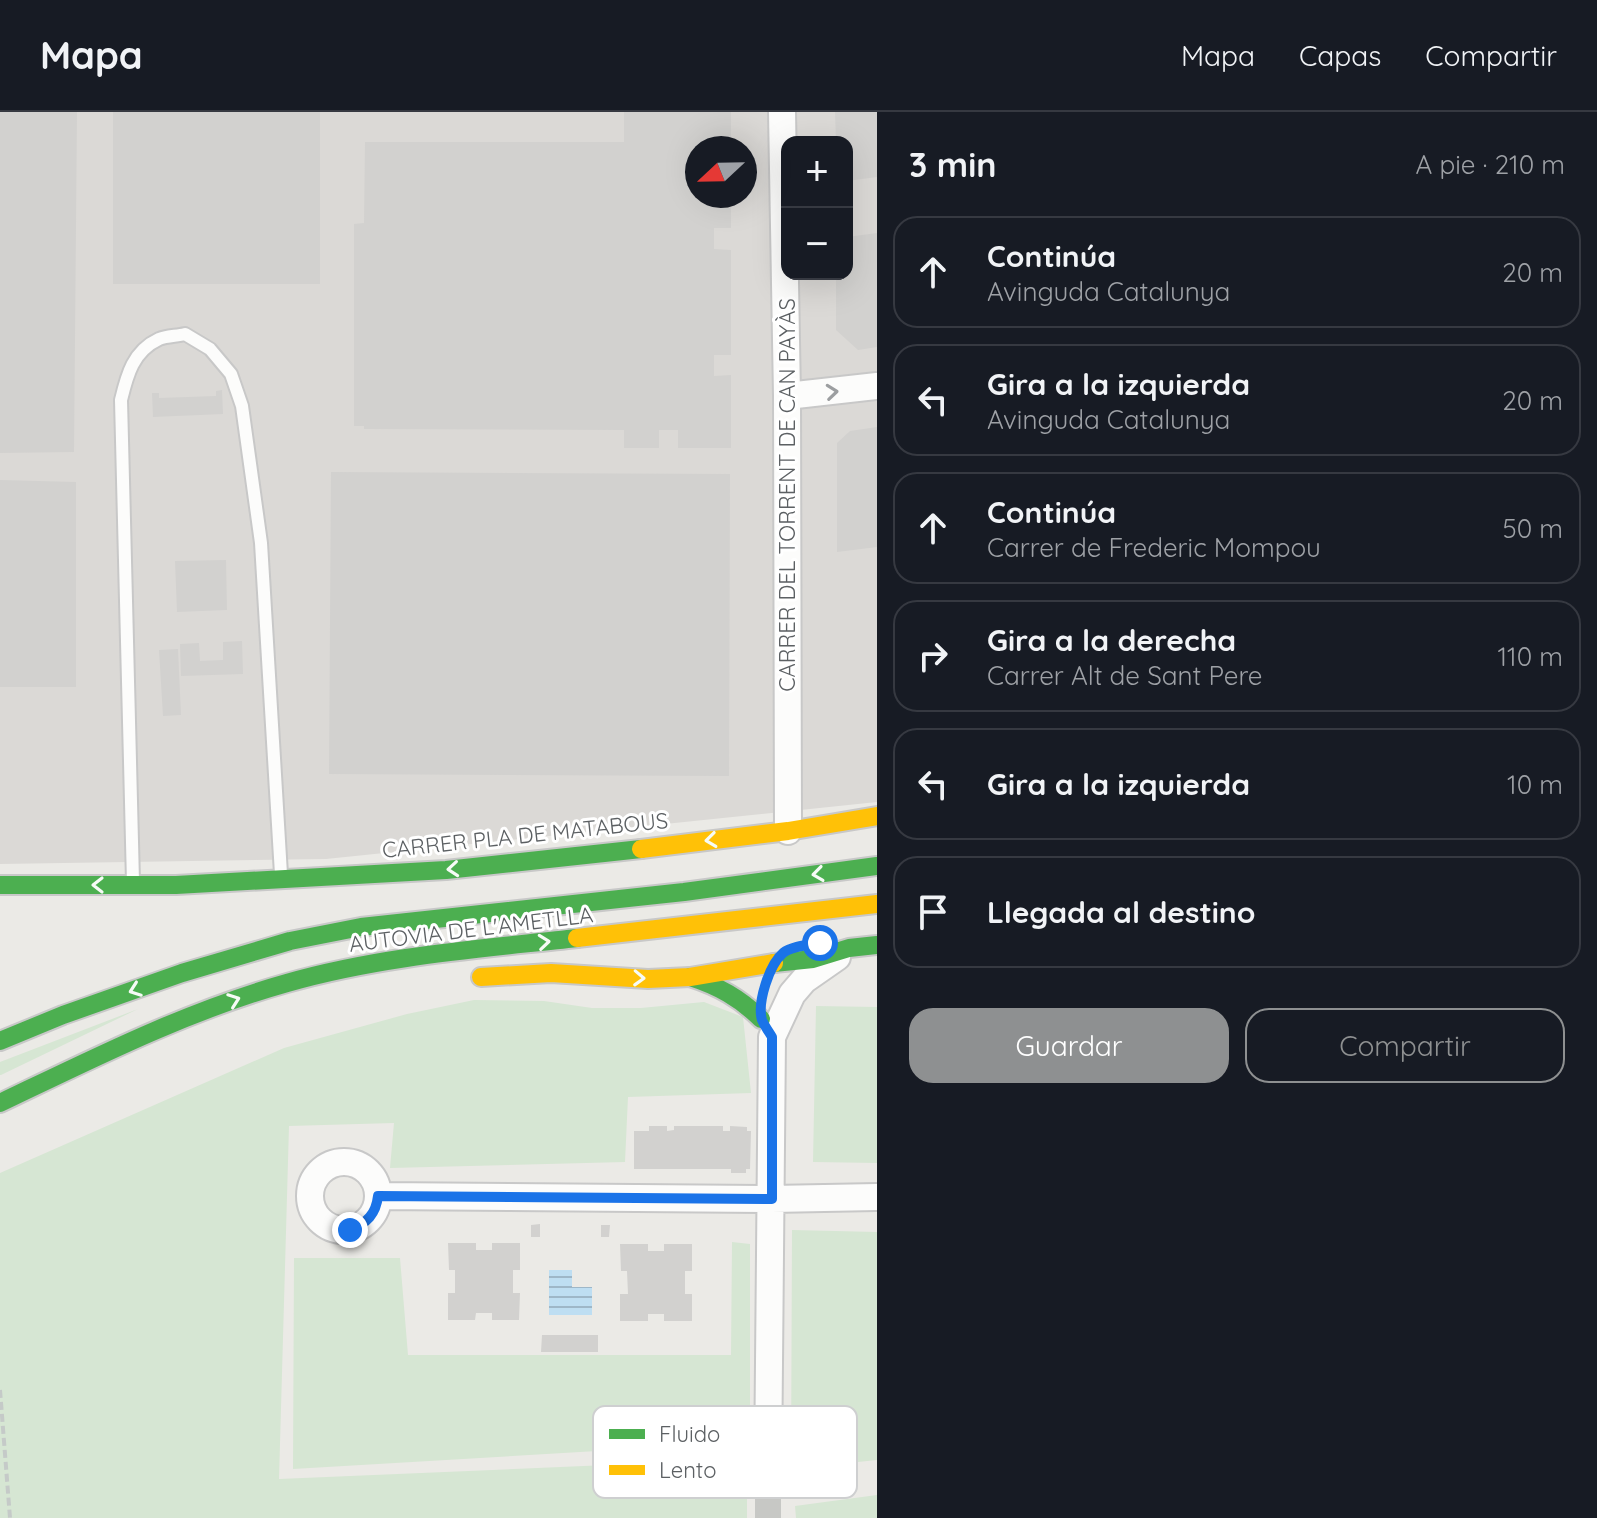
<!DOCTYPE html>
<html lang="es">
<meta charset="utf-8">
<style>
:root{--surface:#171b24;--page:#242831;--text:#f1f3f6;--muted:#9ea1a6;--line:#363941;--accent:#8e9091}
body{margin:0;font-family:Quicksand,sans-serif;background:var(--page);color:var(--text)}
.controls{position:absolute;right:24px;top:24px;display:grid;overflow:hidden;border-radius:16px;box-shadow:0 8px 32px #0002}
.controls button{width:72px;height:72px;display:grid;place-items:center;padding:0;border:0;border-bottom:2px solid var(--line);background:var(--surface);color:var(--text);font:40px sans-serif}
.compass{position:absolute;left:685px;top:24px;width:72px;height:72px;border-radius:50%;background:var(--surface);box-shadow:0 8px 32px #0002;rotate:248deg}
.stop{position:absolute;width:24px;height:24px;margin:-18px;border:6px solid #1a73e8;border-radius:50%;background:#fff}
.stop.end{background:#1a73e8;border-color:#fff;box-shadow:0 2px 8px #0008}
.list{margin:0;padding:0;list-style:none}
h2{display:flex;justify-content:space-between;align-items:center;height:104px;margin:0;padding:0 32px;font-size:34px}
h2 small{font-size:26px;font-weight:400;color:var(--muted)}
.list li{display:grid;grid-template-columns:52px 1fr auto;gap:24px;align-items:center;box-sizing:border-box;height:112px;margin:0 16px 16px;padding:0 16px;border:2px solid var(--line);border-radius:24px}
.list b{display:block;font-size:30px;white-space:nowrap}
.list p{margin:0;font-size:26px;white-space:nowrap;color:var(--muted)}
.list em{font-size:26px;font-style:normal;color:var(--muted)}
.actions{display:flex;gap:16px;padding:24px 32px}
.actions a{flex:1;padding:18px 0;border:2px solid var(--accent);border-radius:24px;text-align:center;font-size:28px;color:var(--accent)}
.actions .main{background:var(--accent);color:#fff}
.icon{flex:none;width:44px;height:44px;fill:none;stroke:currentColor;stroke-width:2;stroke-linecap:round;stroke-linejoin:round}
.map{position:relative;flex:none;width:877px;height:1406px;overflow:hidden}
header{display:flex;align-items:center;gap:48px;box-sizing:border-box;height:112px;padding:0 40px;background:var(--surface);border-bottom:2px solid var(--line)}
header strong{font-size:38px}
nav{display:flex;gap:44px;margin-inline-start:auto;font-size:28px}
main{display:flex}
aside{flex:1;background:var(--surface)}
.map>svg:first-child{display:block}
.industrial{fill:#dbd9d6;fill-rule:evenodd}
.green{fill:#d6e6d3}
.water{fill:url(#water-rules)}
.building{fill:#d2d1cf}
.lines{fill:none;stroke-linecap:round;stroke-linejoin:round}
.street-tunnel{stroke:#c7c8c5;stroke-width:26;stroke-dasharray:26 13;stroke-linecap:butt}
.lane-casing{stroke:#c8c8c8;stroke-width:16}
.street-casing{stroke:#c8c8c8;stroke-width:30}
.fast-casing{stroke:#c8c8c8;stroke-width:22}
.slow-casing{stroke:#c8c8c8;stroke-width:22}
.path{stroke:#c5cac8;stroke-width:4;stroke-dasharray:8 4;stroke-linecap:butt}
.lane{stroke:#fcfcfb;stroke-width:12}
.street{stroke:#fcfcfb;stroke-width:26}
.fast{stroke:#4caf50;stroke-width:18}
.slow{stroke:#ffc107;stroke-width:18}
.oneway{stroke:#9c9ea0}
.oneway2{stroke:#f6fbf6}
.route{stroke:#1a73e8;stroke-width:10}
.labels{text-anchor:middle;stroke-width:6;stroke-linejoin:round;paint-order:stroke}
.street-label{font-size:22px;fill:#5c6063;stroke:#fff}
.key{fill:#fff;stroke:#cecfd0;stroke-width:2}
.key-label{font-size:22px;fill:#5c6063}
</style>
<header>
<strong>Mapa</strong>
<nav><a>Mapa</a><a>Capas</a><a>Compartir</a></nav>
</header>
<main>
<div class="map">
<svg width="877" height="1406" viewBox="0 0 877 1406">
<defs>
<pattern id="water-rules" width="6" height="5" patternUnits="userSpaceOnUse" patternTransform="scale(2)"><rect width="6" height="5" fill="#bedef2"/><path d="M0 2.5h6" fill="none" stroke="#9eb7c8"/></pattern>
</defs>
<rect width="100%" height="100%" fill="#ebeae6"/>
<path class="industrial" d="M0,0H877V690L326,747L0,752ZM787,30H847V162H787ZM697,36H745V84H697Z"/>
<path class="green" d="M474,888L544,889L592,896H641L704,890L743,905L751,981L628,985L625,1050L390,1056L394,1011L289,1014L279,1367L747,1347V1406H0V1061L284,936L407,902Z
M816,894L877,895V1051L813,1050Z
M138,897L1,963H0V950Z
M792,1118L877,1120V1348L791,1357Z
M732,1130L750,1132V1330L293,1357L294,1146H400L408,1243H731Z
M877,1383V1406H796L795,1394Z"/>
<path class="water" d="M549,1158H572V1175H592V1203H549Z"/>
<path class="building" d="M0,0H77L74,340L0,341Z
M113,0H320V172H113Z
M624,0H731V36H697V84H731V116H714V137L731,138V243H714V264L731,263V336H678V318H659V336H624V318L364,317V314H354V112L364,111L365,30H624Z
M835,0H877V65L847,69V30H836Z
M877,121V235L858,238L836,218V162H847V125Z
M222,278L223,302L153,305L152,281H159V286L216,284V279Z
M877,315V435L837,440V331L850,319Z
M331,360L730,362L729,664L329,662Z
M0,368L76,370V575H0Z
M226,448L227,498L177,500L175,449Z
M242,529L243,562L181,564L180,532L199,531L200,549L223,548V530Z
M178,537L181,603L163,604L159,538Z
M649,1014H667V1019L674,1018V1014H723V1019H730V1014L747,1015V1019H751L750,1057H746V1061H731V1057H634V1019H649Z
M540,1112V1125H531V1113Z
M601,1113H610L609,1125H601Z
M448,1131H476V1138H492V1131H520V1158H513V1181H520L519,1208H492V1201H476L475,1208H448V1181H455V1158H449Z
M620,1132H648V1139H664V1132H692V1159H685V1182H692V1209H664V1202H648V1209H620V1182H628L627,1159H621Z
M542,1223H598V1240H541Z"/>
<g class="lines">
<path class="street-tunnel" d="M768,1406V1359"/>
<g class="lane-casing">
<path id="lane" d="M133,770L121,288C127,263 133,239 159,227C166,224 177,224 185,222L210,237L231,262L242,294L261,431L281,762"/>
</g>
<g class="street-casing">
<path id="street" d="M782,0L787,284L788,719
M787,284L877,274
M310 1084a34 34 0 1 1 68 0a34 34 0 1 1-68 0Z
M378,1084L772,1087L877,1085
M768,1359L772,925L792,882L804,868L837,845"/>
</g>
<g class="fast-casing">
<path id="fast" d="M0,773H176L446,758L641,737
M774,851L813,847L849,836L877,833
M690,865C718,874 740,886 761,907
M0,929L63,903L182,861L290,829L361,815L684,780L877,754
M0,991C94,946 187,899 287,871C381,844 480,837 577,826"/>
</g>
<g class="slow-casing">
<path id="slow" d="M641,737L788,719L877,704
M577,826L877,792
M481,865L551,861L648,867L690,865L774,851"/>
</g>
<path class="path" d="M0,1278L10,1406"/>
<use href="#lane" class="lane"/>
<use href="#street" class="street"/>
<use href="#fast" class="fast"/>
<use href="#slow" class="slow"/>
</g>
<defs><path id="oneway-chevron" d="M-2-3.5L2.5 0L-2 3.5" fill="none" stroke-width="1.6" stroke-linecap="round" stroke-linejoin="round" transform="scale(2)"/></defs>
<use class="oneway" href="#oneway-chevron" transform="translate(832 280) rotate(-6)"/>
<g class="oneway2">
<use href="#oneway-chevron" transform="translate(711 728) rotate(173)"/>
<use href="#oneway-chevron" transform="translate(453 757) rotate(175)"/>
<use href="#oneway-chevron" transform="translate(818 762) rotate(172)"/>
<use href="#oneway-chevron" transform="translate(98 773) rotate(180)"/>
<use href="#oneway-chevron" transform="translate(544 830) rotate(-6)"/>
<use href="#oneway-chevron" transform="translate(639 866) rotate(2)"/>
<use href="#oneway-chevron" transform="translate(135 878) rotate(160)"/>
<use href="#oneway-chevron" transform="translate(234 888) rotate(-20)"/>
</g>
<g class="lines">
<path class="route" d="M350,1118C367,1111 376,1102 378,1084L772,1087V925C769,920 764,913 762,908C757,891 769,853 783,841C792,834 808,833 820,831"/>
</g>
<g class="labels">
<g class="street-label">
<text transform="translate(787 383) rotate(-90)" y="8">CARRER DEL TORRENT DE CAN PAYÀS</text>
<text transform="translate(525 723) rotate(-6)" y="8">CARRER PLA DE MATABOUS</text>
<text transform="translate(471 817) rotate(-7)" y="8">AUTOVIA DE L'AMETLLA</text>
</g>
</g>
<rect x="593" y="1294" width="264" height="92" rx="12" class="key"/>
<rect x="609" y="1317" width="36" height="10" fill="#4caf50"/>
<rect x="609" y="1353" width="36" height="10" fill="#ffc107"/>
<g class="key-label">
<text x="659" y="1330">Fluido</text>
<text x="659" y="1366">Lento</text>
</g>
</svg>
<div class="controls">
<button>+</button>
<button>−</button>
</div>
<svg class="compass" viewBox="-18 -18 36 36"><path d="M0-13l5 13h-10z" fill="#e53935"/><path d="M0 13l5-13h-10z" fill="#9ea1a6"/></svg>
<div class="stop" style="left:820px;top:831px"></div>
<div class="stop end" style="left:350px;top:1118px"></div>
</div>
<aside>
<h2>3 min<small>A pie · 210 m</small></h2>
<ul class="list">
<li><svg class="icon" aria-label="ahead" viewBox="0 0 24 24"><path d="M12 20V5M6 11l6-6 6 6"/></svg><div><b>Continúa</b><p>Avinguda Catalunya</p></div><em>20 m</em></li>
<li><svg class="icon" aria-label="left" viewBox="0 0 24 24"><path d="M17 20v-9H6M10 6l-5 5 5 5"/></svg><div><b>Gira a la izquierda</b><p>Avinguda Catalunya</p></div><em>20 m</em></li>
<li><svg class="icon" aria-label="ahead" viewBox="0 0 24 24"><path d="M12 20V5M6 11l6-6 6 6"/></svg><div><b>Continúa</b><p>Carrer de Frederic Mompou</p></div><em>50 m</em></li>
<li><svg class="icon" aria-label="right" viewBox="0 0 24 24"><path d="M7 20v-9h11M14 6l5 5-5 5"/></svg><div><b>Gira a la derecha</b><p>Carrer Alt de Sant Pere</p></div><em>110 m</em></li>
<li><svg class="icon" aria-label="left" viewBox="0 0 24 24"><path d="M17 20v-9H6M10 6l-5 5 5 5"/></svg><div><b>Gira a la izquierda</b></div><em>10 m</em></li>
<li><svg class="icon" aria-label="arrive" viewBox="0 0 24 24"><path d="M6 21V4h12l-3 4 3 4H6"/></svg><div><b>Llegada al destino</b></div></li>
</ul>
<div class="actions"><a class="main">Guardar</a><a>Compartir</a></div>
</aside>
</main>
